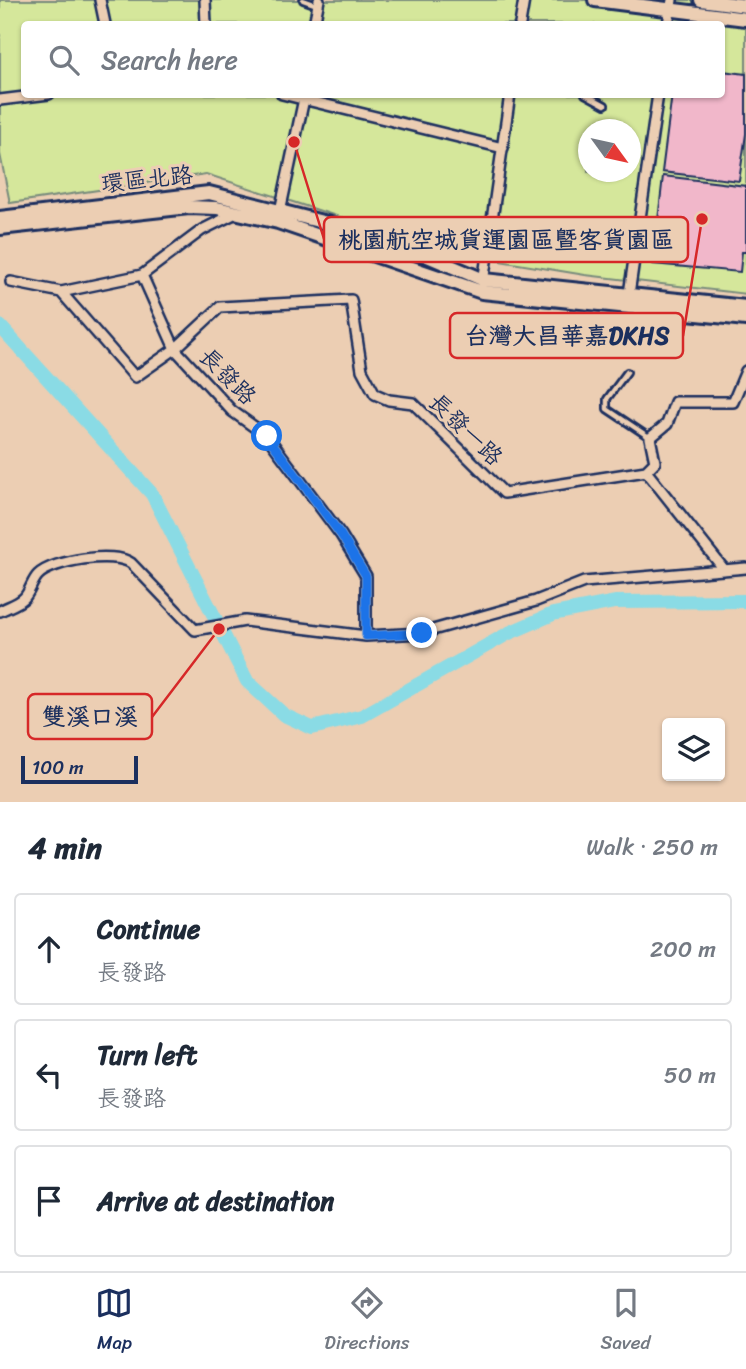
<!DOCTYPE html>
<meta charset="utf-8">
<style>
:root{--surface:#fff;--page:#f6f6f7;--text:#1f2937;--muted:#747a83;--line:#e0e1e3;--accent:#1b2f5e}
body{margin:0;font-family:Sriracha,"LXGW WenKai TC",sans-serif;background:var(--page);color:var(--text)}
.controls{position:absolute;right:21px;bottom:21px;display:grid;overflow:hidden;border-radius:7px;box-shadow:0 2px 5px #0004}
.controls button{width:63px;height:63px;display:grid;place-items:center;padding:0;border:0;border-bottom:2px solid var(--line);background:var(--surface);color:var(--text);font:35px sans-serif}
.compass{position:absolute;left:578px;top:119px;width:63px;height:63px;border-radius:50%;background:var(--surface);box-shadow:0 2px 5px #0004;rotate:123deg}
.scale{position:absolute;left:21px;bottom:18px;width:117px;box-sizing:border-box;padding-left:7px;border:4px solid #1b2f5e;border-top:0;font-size:19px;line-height:24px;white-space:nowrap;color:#1b2f5e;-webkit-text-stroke:5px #ecceb3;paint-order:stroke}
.stop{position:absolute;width:21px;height:21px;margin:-16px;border:5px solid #1a73e8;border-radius:50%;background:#fff}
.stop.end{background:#1a73e8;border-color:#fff;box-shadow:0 2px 7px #0008}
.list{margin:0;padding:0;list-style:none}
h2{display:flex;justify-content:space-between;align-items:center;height:91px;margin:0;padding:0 28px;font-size:30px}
h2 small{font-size:23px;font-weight:400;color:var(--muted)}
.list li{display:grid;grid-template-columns:46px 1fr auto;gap:21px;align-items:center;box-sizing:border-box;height:112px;margin:0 14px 14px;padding:0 14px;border:2px solid var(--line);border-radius:7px}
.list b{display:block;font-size:26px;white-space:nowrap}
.list p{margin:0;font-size:23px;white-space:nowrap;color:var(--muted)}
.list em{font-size:23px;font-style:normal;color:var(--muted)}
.icon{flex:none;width:38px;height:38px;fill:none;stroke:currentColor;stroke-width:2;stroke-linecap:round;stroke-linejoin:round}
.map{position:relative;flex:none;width:746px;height:802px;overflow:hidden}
.search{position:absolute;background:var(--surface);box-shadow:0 2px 5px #0004;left:21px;right:21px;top:21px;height:77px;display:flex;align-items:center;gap:18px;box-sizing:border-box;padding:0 24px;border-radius:7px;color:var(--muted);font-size:26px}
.sheet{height:469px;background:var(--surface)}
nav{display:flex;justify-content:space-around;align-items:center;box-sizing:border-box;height:98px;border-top:2px solid var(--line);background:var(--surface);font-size:19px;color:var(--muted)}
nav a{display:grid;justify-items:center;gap:4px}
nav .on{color:var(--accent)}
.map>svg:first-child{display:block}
.green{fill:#d5e79b;stroke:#788b7c;stroke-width:2;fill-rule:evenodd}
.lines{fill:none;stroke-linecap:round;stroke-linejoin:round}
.river{stroke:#8adbe5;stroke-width:14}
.building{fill:#f1b7ca;stroke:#1b2f5e;stroke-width:2}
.service-casing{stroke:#1b2f5e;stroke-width:10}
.minor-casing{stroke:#1b2f5e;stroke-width:14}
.tertiary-casing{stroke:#1b2f5e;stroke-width:18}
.service{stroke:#ecceb3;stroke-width:4.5}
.minor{stroke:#ecceb3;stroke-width:9}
.tertiary{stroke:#ecceb3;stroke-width:12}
.route{stroke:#1a73e8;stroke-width:9}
.labels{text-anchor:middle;stroke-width:6;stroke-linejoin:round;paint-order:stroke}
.street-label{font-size:23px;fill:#1b2f5e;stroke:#ecceb3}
.leader{fill:none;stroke:#d62828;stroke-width:2.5}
.callout-dot{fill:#d62828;stroke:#ecceb3;stroke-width:2.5}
.callout{fill:#ecceb3;stroke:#d62828;stroke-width:2.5}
.callout-label{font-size:24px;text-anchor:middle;font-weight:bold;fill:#1b2f5e}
</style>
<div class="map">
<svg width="746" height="802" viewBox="0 0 746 802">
<rect width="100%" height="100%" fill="#ecceb3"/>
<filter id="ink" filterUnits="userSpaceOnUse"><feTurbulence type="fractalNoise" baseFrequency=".0143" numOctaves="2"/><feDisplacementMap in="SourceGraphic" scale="14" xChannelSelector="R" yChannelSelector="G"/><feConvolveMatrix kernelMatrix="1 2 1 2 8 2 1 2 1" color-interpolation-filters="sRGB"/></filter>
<g filter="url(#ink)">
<path class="green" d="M0,0H746V294L585,275L451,253L206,174L10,203L0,154ZM24,24H722V94H24ZM588,130H630V172H588Z"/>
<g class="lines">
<path class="river" d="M0,326L152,494L247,681L284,715L312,728L362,716L509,633L553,614L615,602L746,601"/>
</g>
<path class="building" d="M722,71L746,74V134L739,181L662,172L672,94H722Z
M663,176L746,186V252H742L740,272L653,264Z"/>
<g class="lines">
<g class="service-casing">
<path id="service" d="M303,0L317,5
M585,94L605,105
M627,372L607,399V409L649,437"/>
</g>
<g class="minor-casing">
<path id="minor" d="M100,0L105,24
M205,0L206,24
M314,24L319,0
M520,24L524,0
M668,24L672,0
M282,94L503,148
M0,100L49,94
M279,216L305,94
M142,275L175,349L232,411L267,436L341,535L366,576V636
M11,282L61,292L142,275L202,230L236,213
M483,283L510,94
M61,292L135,377L175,349L220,307L351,300L362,370L375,394L389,400L413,403L504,493L646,471L723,568
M628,301L658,94
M646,471L655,462L650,438L667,424L675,402H733L746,371
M0,611C7,607 18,604 24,598C30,592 32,581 38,575C53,560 115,551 131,563L195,630L245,621L366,636L422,633L536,601L584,582L746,568"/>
</g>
<g class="tertiary-casing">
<path id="tertiary" d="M595,0L746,19
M701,0L746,6
M0,218L209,193L346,228L425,255L484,280L746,307
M0,228L189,207L217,208L278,222L482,292L746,319"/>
</g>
<use href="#service" class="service"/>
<use href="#minor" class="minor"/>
<use href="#tertiary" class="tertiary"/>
</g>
</g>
<g class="lines" filter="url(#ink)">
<path class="route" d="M267,436L341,535L366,576V636L422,633"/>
</g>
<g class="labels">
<g class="street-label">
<text transform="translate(147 179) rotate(-6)" y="8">環區北路</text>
<text transform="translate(228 376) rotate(45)" y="8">長發路</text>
<text transform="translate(466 429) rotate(44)" y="8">長發一路</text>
</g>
</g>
<path class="leader" d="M294 142L324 239M702 219L683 336M219 629L152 717"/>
<g class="callout-dot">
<circle cx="294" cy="142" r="7"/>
<circle cx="702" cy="219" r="7"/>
<circle cx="219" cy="629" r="7"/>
</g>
<g class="callout">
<rect x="324" y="217" width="364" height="45" rx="7"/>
<rect x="450" y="313" width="233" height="45" rx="7"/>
<rect x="28" y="694" width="124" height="45" rx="7"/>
</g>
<g class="callout-label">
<text x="506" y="248">桃園航空城貨運園區暨客貨園區</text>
<text x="567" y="344">台灣大昌華嘉DKHS</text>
<text x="90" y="725">雙溪口溪</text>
</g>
</svg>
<div class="controls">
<button><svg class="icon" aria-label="layers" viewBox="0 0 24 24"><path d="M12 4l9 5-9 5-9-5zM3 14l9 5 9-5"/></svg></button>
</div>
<svg class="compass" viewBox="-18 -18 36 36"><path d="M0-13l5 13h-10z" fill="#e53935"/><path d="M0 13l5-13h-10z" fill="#747a83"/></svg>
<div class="scale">100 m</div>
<div class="stop" style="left:267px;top:436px"></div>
<div class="stop end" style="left:422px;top:633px"></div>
<div class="search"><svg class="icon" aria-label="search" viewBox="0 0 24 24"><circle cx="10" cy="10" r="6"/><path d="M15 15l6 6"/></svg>Search here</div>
</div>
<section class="sheet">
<h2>4 min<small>Walk · 250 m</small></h2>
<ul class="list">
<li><svg class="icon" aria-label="ahead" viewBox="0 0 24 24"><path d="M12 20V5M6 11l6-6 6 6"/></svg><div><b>Continue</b><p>長發路</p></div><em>200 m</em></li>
<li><svg class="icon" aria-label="left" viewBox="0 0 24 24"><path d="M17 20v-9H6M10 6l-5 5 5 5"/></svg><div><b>Turn left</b><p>長發路</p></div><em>50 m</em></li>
<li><svg class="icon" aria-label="arrive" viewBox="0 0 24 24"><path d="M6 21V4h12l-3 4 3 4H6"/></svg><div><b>Arrive at destination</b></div></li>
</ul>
</section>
<nav>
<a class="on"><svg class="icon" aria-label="map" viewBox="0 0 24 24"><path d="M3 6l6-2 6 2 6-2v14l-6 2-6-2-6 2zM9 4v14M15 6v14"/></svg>Map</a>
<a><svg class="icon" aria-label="directions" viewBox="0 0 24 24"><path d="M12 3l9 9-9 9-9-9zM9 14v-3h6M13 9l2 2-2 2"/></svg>Directions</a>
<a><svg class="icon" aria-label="saved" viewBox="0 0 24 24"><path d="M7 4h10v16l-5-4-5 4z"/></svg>Saved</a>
</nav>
